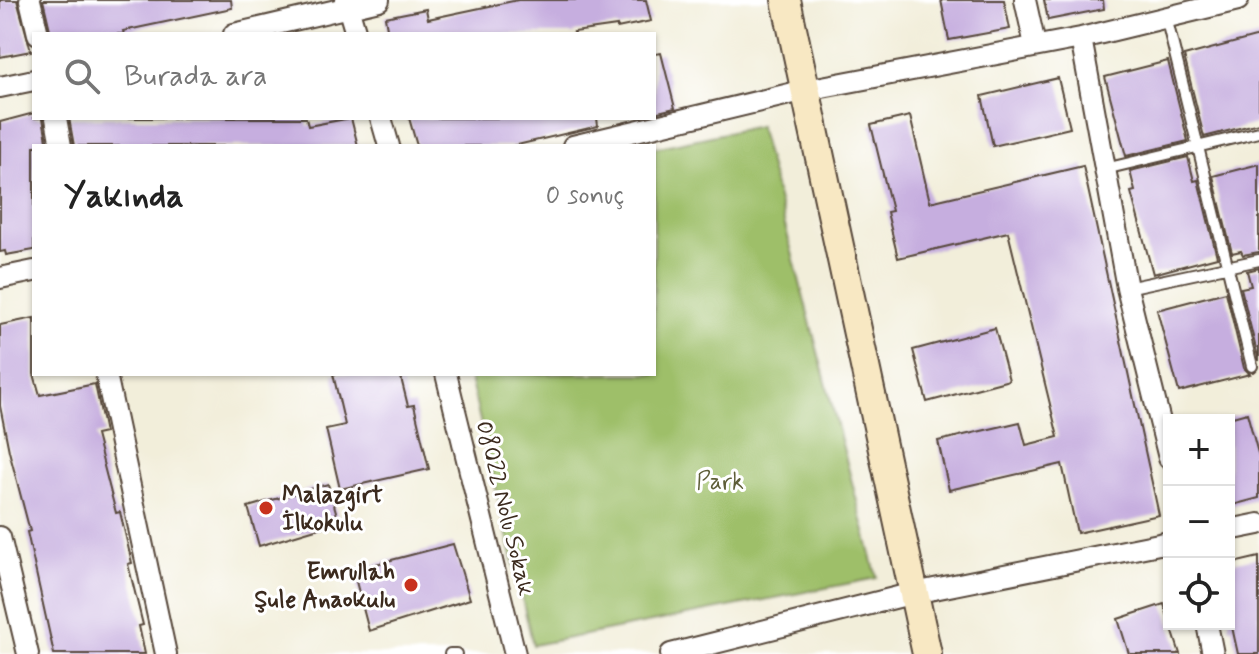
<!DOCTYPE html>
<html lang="tr">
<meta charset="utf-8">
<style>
:root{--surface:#fff;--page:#f2f2f2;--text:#222;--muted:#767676;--line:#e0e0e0}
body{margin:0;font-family:Mynerve,sans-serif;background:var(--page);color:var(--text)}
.controls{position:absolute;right:24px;bottom:24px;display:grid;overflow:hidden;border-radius:0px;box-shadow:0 2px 6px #0004}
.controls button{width:72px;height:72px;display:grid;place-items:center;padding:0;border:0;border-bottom:2px solid var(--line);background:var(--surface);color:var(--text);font:40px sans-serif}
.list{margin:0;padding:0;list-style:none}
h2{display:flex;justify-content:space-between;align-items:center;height:104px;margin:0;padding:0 32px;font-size:34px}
h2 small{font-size:26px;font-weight:400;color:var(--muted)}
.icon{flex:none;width:44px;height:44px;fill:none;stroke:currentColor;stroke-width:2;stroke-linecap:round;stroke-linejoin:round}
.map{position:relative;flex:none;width:1259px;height:654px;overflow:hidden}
.search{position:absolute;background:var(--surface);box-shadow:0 2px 6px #0004;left:32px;top:32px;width:624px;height:88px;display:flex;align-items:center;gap:20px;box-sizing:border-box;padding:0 28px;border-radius:0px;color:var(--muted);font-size:30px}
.panel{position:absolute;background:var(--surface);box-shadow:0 2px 6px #0004;left:32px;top:144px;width:624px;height:232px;border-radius:0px}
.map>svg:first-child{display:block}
.green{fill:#9ebf69;stroke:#6c7444;stroke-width:2}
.building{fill:#c6aedf}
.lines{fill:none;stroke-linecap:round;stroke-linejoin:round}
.lane-casing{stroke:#56473a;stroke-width:14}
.street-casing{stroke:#56473a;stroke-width:24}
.secondary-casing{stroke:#56473a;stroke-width:32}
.lane{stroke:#fff;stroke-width:10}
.street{stroke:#fff;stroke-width:20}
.secondary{stroke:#f8e8c3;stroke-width:28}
.poi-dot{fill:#c8321e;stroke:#fff;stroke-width:3}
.labels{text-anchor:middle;stroke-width:6;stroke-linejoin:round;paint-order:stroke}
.park-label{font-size:24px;fill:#5e5e38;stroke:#fff}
.poi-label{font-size:24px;font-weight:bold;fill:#3b2a1e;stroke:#fff;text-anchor:start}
.street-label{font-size:24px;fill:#3b2a1e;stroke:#fff}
</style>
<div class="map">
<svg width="1259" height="654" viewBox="0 0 1259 654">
<rect width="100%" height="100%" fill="#fff"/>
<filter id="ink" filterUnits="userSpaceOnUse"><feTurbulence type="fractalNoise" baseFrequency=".0125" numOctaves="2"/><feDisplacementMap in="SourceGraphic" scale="16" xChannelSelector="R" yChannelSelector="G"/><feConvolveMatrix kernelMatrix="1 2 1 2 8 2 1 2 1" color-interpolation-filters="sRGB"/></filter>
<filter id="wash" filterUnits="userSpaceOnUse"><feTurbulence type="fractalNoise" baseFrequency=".006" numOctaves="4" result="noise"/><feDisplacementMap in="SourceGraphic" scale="32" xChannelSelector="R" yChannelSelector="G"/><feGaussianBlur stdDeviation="1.8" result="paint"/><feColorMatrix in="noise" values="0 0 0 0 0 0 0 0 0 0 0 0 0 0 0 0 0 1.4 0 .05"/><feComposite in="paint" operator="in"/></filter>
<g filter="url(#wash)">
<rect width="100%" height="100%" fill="#f2eeda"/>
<path class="green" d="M759,126L877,578L533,645L469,374H654V148Z"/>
<g id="blocks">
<path class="building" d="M0,0H17L31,51L0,57Z
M43,0H231L232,8L123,31L124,34H51Z
M518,0H646L651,21L617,28V26L574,32L575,34H388L385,17L426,9L428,19Z
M941,0H1004L1010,29L949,40Z
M1044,0H1103L1104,9L1048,20Z
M1259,36V123L1204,137L1184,56Z
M661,53L675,108L654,113V54Z
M1168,61L1188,141L1126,156L1105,77Z
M1058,78L1070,128L993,146L982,96Z
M34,113V118H43L48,146H34V250L6,255L5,251L0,252V122Z
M910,116L930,202L1083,166L1159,515L1077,533L1062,464L949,490L938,441L1020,422L1026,445L1058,437L1008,232L898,258L887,212L892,211L871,125Z
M69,118H306L308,126L351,118L358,146H74Z
M409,118H597L598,126L513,146H417Z
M1188,157L1194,181L1198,180L1217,257L1153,274L1131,192L1135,191L1130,171Z
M1259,164V252L1243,255L1241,251L1232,253L1213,176Z
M1259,268V361L1241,288L1251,286L1247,271Z
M1226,292L1244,368L1250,374L1179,392L1157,310Z
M34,318V374L40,395L95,384L105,433L96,435L116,513L120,512L132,563L128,564L143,625L139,626L145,654H54L27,532L30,531L9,451L0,406V325Z
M995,328L1009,380L927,402L913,350Z
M333,374H400L408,406L414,405L429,469L340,489L326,429L345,425Z
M1247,413L1259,457V498L1229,506V418Z
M328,484L339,522L259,546L248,507Z
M453,544L470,599L369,631L353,570Z
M1259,557V654H1238L1232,627L1229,628V564Z
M1164,604L1180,654H1129L1118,619Z"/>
</g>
</g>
<g filter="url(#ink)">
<use href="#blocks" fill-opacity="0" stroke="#56473a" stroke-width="2"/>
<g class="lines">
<g class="lane-casing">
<path id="lane" d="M1166,17L1252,366
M1105,169L1259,132
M1127,288L1259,260
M450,654H456"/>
</g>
<g class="street-casing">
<path id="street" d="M30,0L38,34
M346,0L356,34
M1025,0L1035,45
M234,34L379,0
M1081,38L1127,288L1169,458
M0,87L34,80
M56,118L61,146
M381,118L389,146
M573,146L806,90L1081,38L1238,0
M0,278L34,271
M106,374L166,654
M446,374L515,654
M1229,530L1259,524
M0,537L28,654
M1207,624L1213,654
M671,654L914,593L1169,542"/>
</g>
<g class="secondary-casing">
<path id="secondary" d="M786,0L927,654"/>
</g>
<use href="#lane" class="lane"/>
<use href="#street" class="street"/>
<use href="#secondary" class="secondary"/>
</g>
</g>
<g class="poi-dot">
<circle cx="266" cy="508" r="8"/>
<circle cx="411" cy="585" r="8"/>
</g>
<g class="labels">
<g class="park-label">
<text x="720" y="489">Park</text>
</g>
<g class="poi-label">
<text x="282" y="502">Malazgirt<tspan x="282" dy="28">İlkokulu</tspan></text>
<text x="395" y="579" text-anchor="end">Emrullah<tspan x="395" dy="28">Şule Anaokulu</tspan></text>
</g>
<g class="street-label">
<text transform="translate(506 508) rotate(76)" y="8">08022 Nolu Sokak</text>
</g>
</g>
</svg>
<div class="controls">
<button>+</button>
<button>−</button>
<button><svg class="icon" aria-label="locate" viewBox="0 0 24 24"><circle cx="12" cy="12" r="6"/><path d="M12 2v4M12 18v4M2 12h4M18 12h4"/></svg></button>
</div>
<div class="search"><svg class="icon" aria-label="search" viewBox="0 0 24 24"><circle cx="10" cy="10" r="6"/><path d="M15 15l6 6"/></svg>Burada ara</div>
<section class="panel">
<h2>Yakında<small>0 sonuç</small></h2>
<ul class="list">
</ul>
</section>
</div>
